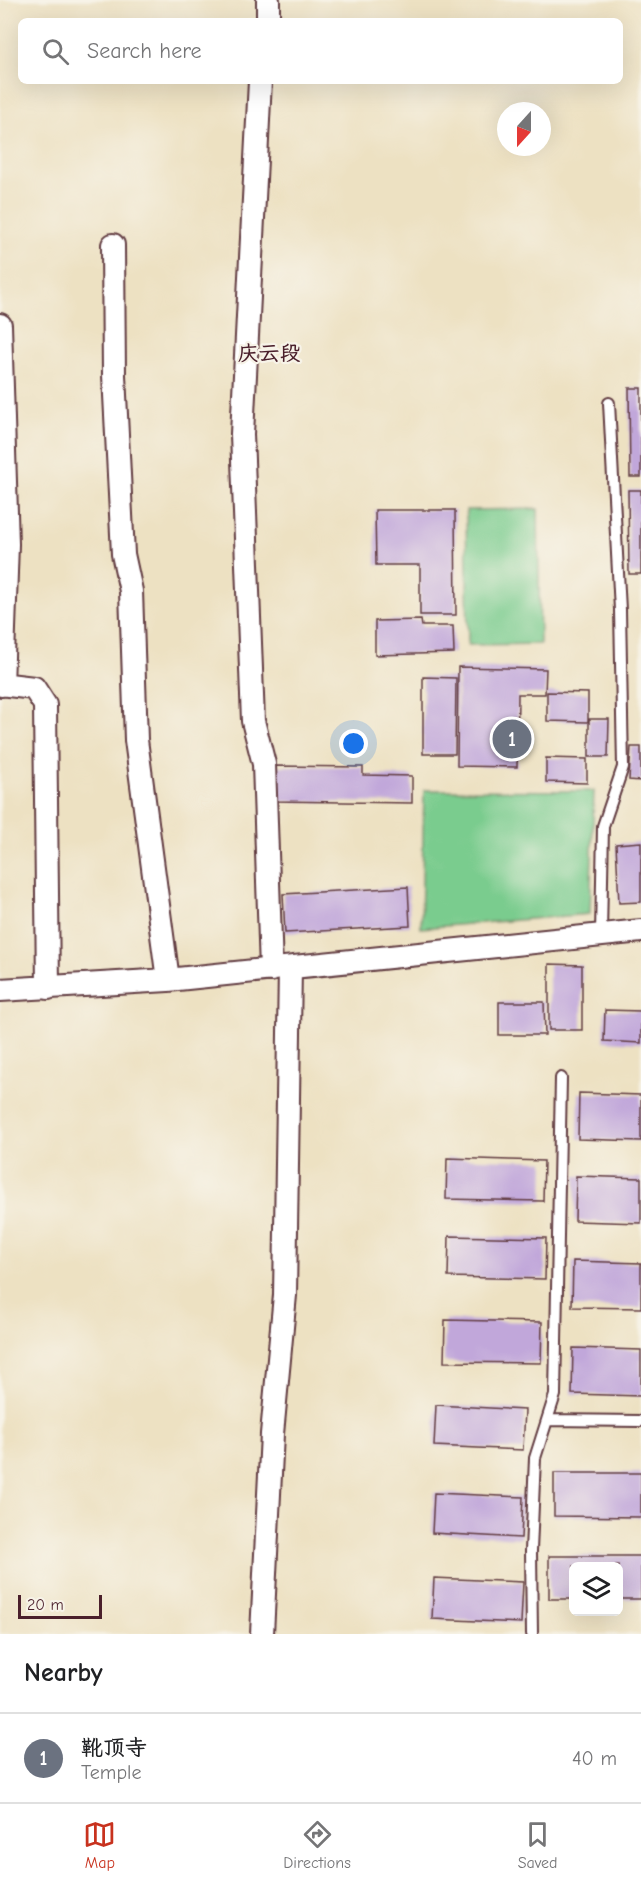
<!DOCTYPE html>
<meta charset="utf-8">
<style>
:root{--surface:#fff;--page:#f6f6f6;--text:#202124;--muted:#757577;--line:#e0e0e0;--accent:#c8321e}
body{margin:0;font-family:"Comic Neue","LXGW WenKai TC",sans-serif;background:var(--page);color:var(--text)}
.controls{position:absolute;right:18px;bottom:18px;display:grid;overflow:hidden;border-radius:9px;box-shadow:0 6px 24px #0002}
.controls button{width:54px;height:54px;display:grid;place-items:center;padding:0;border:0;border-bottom:2px solid var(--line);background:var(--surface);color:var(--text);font:30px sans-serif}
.compass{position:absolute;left:497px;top:102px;width:54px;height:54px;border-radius:50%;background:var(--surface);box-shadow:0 6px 24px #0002;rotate:201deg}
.scale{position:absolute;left:18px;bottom:15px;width:84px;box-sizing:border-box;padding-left:6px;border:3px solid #4a1f2b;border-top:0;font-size:16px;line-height:21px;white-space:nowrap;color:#4a1f2b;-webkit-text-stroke:4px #f7f3e8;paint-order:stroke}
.you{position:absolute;left:354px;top:744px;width:21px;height:21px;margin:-15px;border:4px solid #fff;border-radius:50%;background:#1a73e8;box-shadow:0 0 0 9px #1a73e833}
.badge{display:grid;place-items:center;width:39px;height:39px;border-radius:50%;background:var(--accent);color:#fff;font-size:20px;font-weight:700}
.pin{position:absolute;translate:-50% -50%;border:3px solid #fff;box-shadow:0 2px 6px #0006}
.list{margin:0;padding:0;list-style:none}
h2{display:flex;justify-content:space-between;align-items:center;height:78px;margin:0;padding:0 24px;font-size:26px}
h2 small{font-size:20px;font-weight:400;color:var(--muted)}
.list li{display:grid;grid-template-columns:39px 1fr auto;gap:18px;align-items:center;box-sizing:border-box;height:90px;padding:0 24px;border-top:2px solid var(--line)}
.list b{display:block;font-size:22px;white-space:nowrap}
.list p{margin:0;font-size:20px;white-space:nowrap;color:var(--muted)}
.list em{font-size:20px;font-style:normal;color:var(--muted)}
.icon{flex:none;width:33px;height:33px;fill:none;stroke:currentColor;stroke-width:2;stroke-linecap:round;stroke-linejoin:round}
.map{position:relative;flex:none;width:641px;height:1634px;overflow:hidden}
.search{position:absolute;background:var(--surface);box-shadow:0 6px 24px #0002;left:18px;right:18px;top:18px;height:66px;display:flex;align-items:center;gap:15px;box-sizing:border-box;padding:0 21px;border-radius:9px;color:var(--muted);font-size:22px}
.sheet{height:168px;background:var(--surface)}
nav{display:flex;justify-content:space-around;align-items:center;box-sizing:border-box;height:84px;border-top:2px solid var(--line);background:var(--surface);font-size:16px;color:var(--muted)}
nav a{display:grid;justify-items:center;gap:3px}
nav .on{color:var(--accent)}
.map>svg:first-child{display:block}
.green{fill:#7acc8e;stroke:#62765c;stroke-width:1.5}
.building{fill:#c1a7da}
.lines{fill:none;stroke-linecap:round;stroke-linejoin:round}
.service-casing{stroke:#623c42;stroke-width:14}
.minor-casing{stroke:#623c42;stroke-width:26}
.service{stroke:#fff;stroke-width:10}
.minor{stroke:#fff;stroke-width:22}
.labels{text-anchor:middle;stroke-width:4.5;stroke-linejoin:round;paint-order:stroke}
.quarter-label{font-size:21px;font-weight:bold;fill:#4a1f2b;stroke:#f7f3e8}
</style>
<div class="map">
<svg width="641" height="1634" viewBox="0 0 641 1634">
<rect width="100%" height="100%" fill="#f7f3e8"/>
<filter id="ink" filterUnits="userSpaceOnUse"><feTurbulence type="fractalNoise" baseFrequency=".0167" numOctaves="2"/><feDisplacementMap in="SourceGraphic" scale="12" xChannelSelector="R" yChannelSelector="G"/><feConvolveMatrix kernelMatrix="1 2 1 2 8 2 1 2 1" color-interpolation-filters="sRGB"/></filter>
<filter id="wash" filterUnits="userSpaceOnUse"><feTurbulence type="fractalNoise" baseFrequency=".008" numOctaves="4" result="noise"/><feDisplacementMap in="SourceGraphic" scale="24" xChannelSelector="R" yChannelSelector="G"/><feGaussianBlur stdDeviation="1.35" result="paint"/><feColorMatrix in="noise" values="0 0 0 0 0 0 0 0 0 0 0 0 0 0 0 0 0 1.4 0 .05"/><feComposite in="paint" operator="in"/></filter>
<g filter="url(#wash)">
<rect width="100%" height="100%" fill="#ede1c2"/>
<path class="green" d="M538,509L540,644L468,645L466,510Z
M424,790L594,791L590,914L421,928Z"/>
<g id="blocks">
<path class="building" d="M629,388H641V477H630Z
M628,490H641V574H629Z
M375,510H455L456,615H420V565H376Z
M421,620L422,626H453L454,653L375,655V621Z
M458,667L546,669L545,694H518L517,767L457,766Z
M423,677L456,678L455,754H423Z
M547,692L588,693V722L547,721Z
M589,719H609L608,757H589Z
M631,747H641V781L629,780Z
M546,758L587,759V783L546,782Z
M275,766L363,767V775L412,776V803L274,801Z
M641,842V902L619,903L616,844Z
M408,887L410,926L285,933L283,894Z
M549,964L582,965V1030H549Z
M499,1002H544L545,1035H499Z
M605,1010L641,1011V1043L604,1041Z
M579,1093L641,1095V1141L578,1139Z
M447,1158L544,1161L543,1201L446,1199Z
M576,1176L641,1178V1223L575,1221Z
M449,1236L546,1238L545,1279L448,1277Z
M573,1261L641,1263V1308L572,1307Z
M445,1320L542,1322L541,1363L444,1362Z
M573,1348L641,1350V1396L572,1394Z
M436,1405L525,1410L523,1450L434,1446Z
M554,1473H641V1517L554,1516Z
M434,1493L523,1497L521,1538L432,1533Z
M549,1556H641V1599H618V1566H574V1599H549Z
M434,1578L523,1582L521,1623L432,1619Z"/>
</g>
</g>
<g filter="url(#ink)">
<use href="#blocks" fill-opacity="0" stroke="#623c42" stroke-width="1.5"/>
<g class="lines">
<g class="service-casing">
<path id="service" d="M601,935L603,826L623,767L620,610L609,403
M548,1420L641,1421
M532,1634L531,1551L535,1458L555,1395L561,1078"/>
</g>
<g class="minor-casing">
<path id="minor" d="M268,21V0
M260,81L242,434L253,721L264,764L271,970
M113,245L114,375L123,554L131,591L136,740L168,980
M0,325L7,544L2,685
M0,684L34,688L45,705L48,988
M0,990L168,980L641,931
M262,1634L272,1434L285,1295L290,968"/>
</g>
<use href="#service" class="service"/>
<use href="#minor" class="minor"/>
</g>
</g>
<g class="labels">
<g class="quarter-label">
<text x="269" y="360">庆云段</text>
</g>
</g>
</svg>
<div class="controls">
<button><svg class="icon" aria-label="layers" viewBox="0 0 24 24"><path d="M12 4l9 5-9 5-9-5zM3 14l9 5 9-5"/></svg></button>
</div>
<svg class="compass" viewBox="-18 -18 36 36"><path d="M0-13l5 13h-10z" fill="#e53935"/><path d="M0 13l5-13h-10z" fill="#757577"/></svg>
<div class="scale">20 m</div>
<div class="you"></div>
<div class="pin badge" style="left:512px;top:739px;background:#6b7280">1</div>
<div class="search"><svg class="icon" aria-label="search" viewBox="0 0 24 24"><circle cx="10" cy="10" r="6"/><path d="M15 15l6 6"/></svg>Search here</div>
</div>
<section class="sheet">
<h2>Nearby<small></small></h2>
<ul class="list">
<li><span class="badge" style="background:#6b7280">1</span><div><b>靴顶寺</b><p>Temple</p></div><em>40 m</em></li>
</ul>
</section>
<nav>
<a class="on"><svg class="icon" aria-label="map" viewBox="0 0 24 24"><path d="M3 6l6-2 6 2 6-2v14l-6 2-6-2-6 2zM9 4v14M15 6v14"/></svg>Map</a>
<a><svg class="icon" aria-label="directions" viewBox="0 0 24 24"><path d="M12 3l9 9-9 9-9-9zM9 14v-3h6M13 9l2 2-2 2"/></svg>Directions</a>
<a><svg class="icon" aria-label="saved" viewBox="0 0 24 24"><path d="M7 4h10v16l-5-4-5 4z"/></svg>Saved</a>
</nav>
